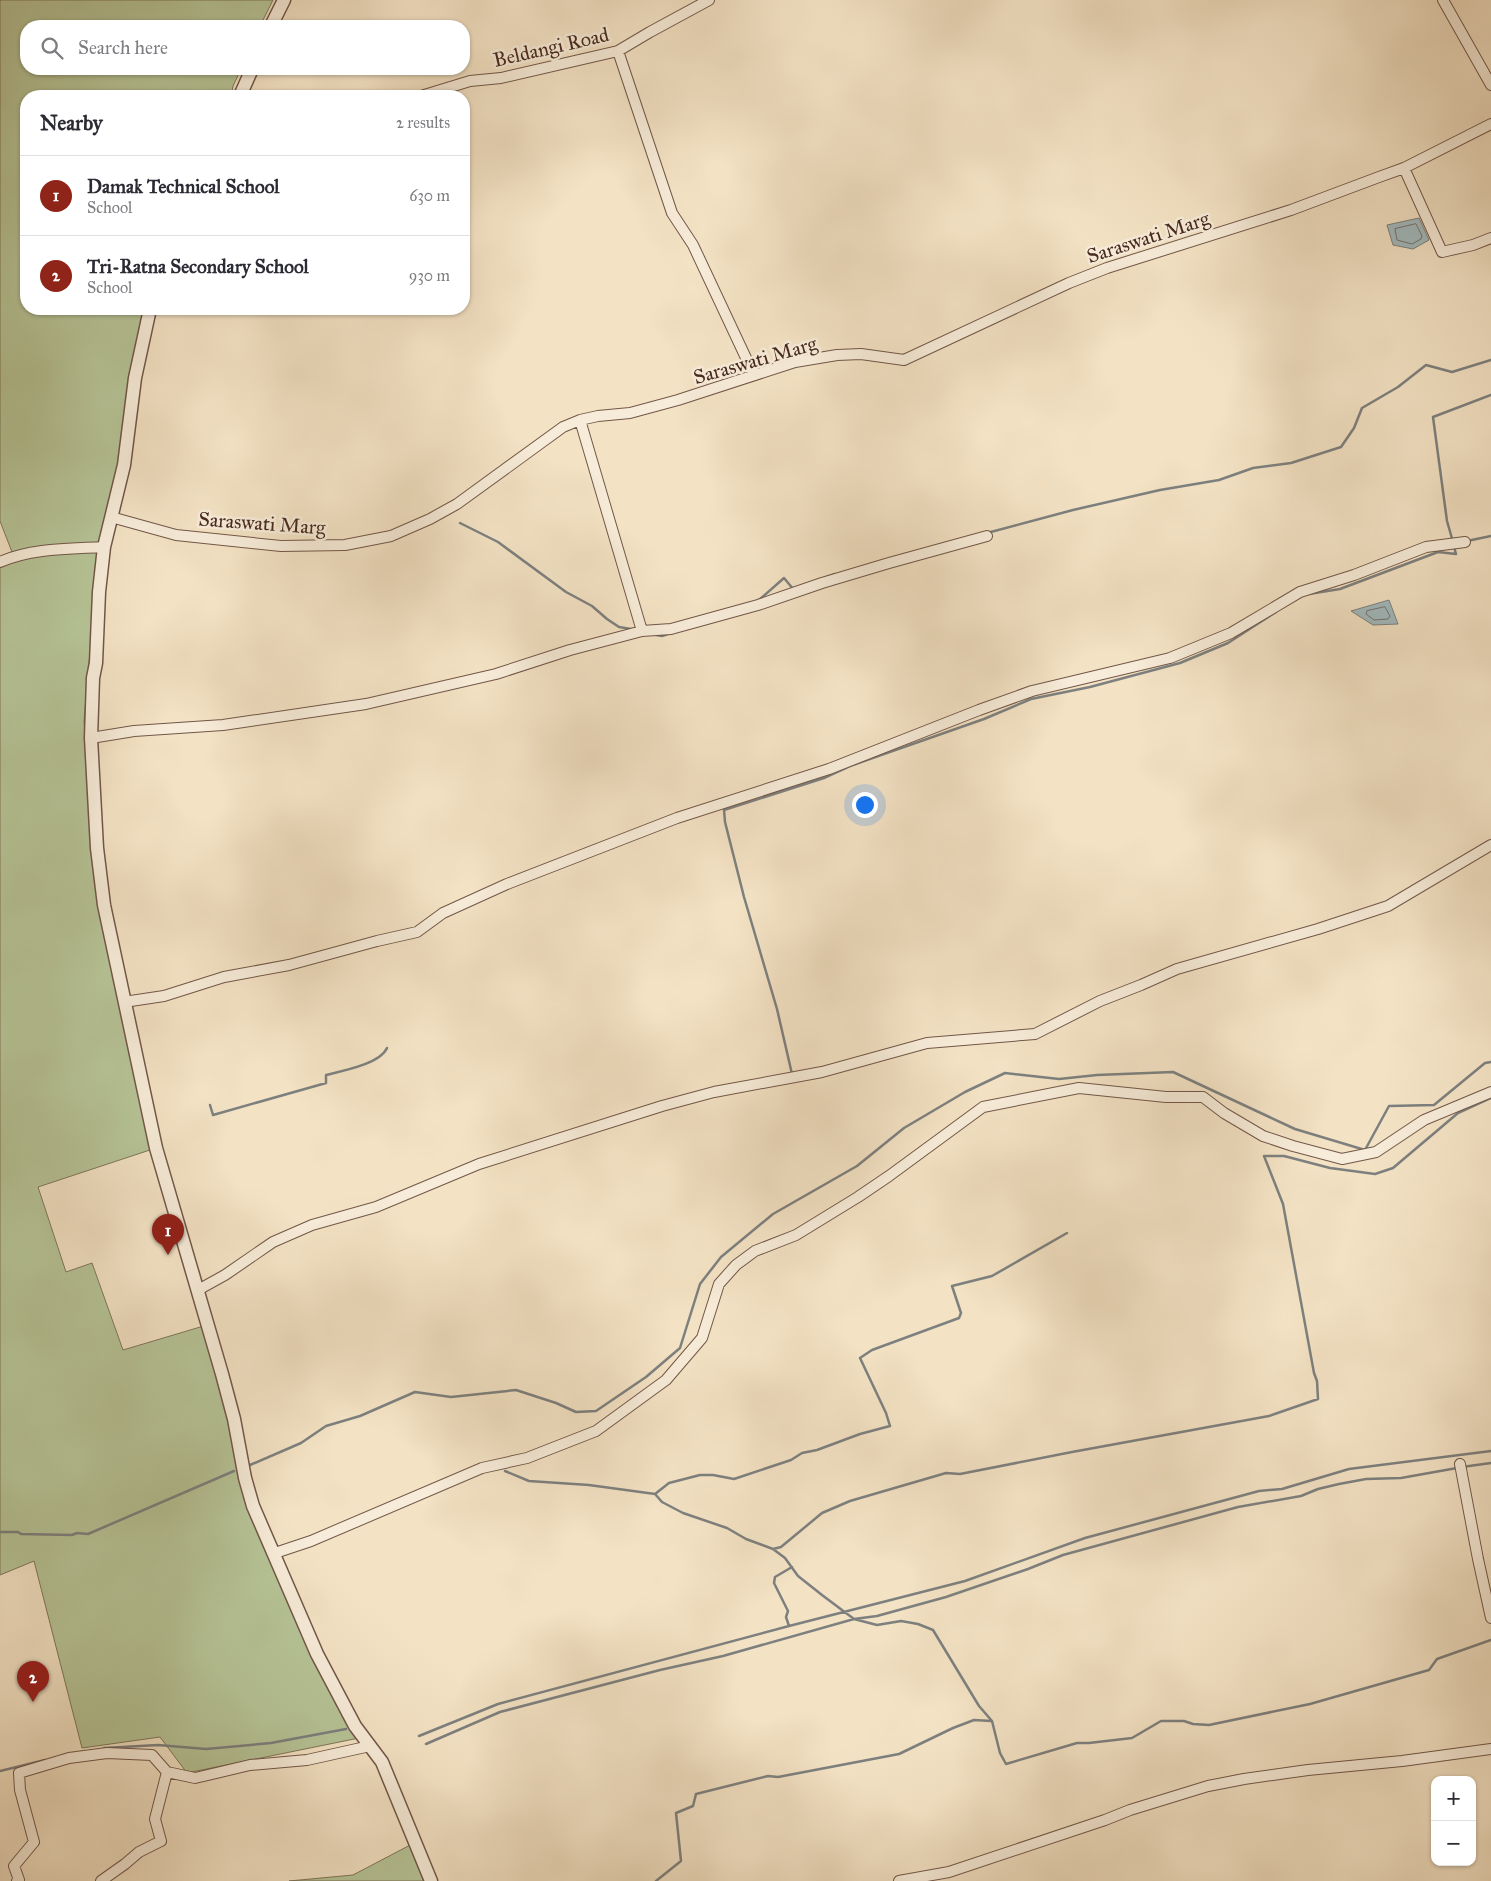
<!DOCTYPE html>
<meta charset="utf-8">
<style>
:root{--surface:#fff;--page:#f2f2f3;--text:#2b2b33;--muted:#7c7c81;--line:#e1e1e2;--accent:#8f2418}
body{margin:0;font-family:"IM FELL Great Primer",serif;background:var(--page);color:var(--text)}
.controls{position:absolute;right:15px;bottom:15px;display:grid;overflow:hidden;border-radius:10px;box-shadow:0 1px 4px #0004}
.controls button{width:45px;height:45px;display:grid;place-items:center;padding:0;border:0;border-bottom:1px solid var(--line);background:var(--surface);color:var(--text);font:25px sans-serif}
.you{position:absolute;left:864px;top:804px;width:18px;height:18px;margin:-12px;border:4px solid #fff;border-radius:50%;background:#1a73e8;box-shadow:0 0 0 8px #1a73e833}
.badge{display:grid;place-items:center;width:32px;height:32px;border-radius:50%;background:var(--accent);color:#fff;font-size:16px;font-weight:700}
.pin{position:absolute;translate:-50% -41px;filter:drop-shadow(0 1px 2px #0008)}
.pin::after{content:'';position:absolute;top:26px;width:18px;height:15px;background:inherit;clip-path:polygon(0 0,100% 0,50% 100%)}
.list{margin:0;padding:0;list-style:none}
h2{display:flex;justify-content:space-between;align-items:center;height:65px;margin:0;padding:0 20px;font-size:21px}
h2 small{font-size:16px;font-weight:400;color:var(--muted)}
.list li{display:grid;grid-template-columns:32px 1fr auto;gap:15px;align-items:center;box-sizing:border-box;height:80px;padding:0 20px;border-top:1px solid var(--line)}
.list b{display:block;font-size:19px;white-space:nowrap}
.list p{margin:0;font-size:16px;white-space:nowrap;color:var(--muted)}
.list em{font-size:16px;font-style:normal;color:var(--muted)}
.icon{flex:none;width:28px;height:28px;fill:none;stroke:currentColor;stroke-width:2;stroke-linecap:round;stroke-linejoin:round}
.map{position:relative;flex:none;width:1491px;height:1881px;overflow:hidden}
.search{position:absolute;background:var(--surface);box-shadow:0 1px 4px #0004;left:20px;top:20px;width:450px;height:55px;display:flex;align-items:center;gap:12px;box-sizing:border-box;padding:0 18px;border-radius:20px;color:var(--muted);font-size:19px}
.panel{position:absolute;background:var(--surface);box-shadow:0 1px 4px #0004;left:20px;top:90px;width:450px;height:225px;border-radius:20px}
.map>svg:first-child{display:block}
.green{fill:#b6c497;stroke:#7e765a}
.water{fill:#a1babf;stroke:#7d807f}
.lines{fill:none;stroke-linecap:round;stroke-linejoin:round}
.shore{stroke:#74726e;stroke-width:1}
.stream{stroke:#7d807f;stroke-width:2.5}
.minor-casing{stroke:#725748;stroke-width:12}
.tertiary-casing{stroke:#725748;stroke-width:15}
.minor{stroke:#f7ecd9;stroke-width:10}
.tertiary{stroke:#f7ecd9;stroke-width:12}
.labels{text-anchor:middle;stroke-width:5;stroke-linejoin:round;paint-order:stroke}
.street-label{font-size:20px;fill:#47291e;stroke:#f7ecd9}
</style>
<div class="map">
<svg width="1491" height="1881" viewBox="0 0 1491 1881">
<rect width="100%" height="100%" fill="#f3e2c4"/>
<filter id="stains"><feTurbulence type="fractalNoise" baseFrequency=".004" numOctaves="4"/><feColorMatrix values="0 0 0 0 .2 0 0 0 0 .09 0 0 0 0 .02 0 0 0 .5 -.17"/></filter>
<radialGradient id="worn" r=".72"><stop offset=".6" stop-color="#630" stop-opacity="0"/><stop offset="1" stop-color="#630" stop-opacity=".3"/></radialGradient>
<path class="green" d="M0,0H273L260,26H26V69H241L233,86L231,96H26V309H150L93,618L84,721L93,865L105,935L156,1148L38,1187L66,1272L92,1263L123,1350L207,1325L252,1507L364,1737L187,1773L160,1737L82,1748L34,1561L0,1575V558L12,552L0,521Z
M414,1843L431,1881H289L353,1875Z"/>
<path class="water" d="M1419,218L1429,240L1413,249L1393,245L1387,225Z
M1389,600L1398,624L1373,625L1351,611Z"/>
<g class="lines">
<path class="shore" d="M1416,224L1422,236L1421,239L1412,244L1397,240L1395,229Z
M1385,607L1390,616L1388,619L1374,620L1366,614L1367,611Z"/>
<path class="stream" d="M460,523L498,542L566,592L592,606L607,619L619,627L631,629
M987,533L1073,510L1160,490L1219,480L1253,468L1291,463L1341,447L1354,428L1362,408L1398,387L1426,365L1452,372L1491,360
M1467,541L1491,536
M1453,542L1447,521L1433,417L1491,395
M821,579L835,574
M1309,594L1340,589L1438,552L1456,554L1454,547
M759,600L784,578L794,590
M656,635L662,636L668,634
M792,1074L777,1009L744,897L725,822L724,810L824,778L850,766L984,719L1031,699L1090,687L1180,663L1228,643L1276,612
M210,1105L213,1115L326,1083V1075C342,1071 380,1064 387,1048
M250,1465L301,1443L326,1426L360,1416L415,1392L451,1397L516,1390L556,1403L576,1412L596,1411L646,1377L680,1348L700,1284L721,1257L773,1214L857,1166L904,1128L965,1092L1005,1073L1059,1079L1097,1075L1173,1072L1295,1129L1365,1150L1389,1106L1434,1105L1485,1063L1491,1062
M1462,1467L1491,1463
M505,1471L529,1481L589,1485L655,1494L662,1502L683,1513L727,1528L746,1539L773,1549L785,1558L798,1576L822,1595L854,1619L877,1625L901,1621L918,1624L933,1630L979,1706L992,1721L1000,1753L1006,1764L1077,1743H1089L1132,1738L1161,1721H1184L1193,1724L1209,1725L1310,1704L1429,1670L1437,1659L1491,1640
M655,1494L669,1483L700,1475H713L734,1479L791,1460L802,1453L817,1450L860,1434L890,1426L886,1413L860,1358L872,1350L959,1318L961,1313L952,1286L992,1276L1067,1233
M0,1532H18L21,1534L72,1535L77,1533L88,1534L234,1471
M773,1549L781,1547L822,1513L850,1501L946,1473L960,1474L1072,1452L1269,1416L1318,1399L1317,1381L1314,1373L1283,1204L1264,1156H1284L1330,1168L1375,1174L1393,1168L1458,1113L1491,1098
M789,1626L965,1581L1085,1538L1259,1491L1282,1489L1349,1469L1491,1451
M419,1736L498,1704L789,1626L786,1617L788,1611L774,1583L775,1577L792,1567
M426,1744L500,1712L660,1670L723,1656L854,1619L877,1616L946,1597L1028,1569L1063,1555L1238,1507L1301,1496L1318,1489L1339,1484L1366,1479L1401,1478L1457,1468
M104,1748L158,1745L206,1749L271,1743L346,1729
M0,1771L45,1760
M656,1881L681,1861L676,1813L693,1806L696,1794L768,1776L778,1777L899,1754L953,1728L974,1720L991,1721"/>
<g class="minor-casing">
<path id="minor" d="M1443,0L1491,85
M618,51L672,213L693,245L754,375
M421,96L470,81L501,78L618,51L650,32L709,0
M1404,168L1442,252L1473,245L1491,238
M580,420L642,631
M111,517L176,535L281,546L345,545L391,536L430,519L457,504L563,427L580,420L598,416L630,413L678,400L795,362L837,355L861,354L904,360L1069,283L1107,268L1291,210L1379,177L1404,168L1491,124
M0,562C32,548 70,549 104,547
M91,738L134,731L223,725L366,704L496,674L570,650L642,631L671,629L758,605L822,583L889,563L987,536
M124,1002L164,996L224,977L289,965L377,941L417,932L443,913L507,884L677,818L829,769L979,710L1032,691L1170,658L1231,633L1300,592L1354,575L1426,547L1465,542
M198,1290L225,1275L273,1242L312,1225L376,1207L479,1164L662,1106L714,1092L822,1072L927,1043L1035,1034L1100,1001L1141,985L1177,969L1318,929L1388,906L1491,845
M1460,1464L1478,1559L1491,1618
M275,1553L311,1541L482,1468L527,1458L596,1431L666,1380L702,1338L719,1284L736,1265L755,1251L796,1235L858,1197L889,1176L983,1107L1079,1088L1166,1097H1203L1224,1113L1263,1136L1293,1146L1342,1159L1376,1152L1424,1120L1491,1092
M17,1881L19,1880L14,1866L34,1842L20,1790L19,1773L69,1758L107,1753L152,1755L167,1772L195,1778L250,1765L307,1760L370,1746
M101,1881L125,1864L139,1852L161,1841L155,1819L167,1772
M899,1881L949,1872L1105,1820L1130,1810L1208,1786L1244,1779L1308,1770L1402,1761L1491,1749"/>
</g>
<g class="tertiary-casing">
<path id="tertiary" d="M271,26L284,0
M240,96L252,69
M150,309L135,378L124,465L104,547L99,592L96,663L93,678L91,738L97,848L104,905L156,1148L222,1374L234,1419L245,1478L253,1506L317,1654L355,1726L382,1762L431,1881"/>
</g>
<use href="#minor" class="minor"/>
<use href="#tertiary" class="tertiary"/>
</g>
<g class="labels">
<g class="street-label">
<text transform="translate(551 47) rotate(-13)" y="7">Beldangi Road</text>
<text transform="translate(1148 237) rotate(-18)" y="7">Saraswati Marg</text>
<text transform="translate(755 360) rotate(-16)" y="7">Saraswati Marg</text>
<text transform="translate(262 523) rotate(4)" y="7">Saraswati Marg</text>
</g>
</g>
<rect width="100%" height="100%" filter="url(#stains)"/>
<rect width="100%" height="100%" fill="url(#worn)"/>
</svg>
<div class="controls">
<button>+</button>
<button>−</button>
</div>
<div class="you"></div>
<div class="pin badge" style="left:168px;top:1255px">1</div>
<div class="pin badge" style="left:33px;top:1702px">2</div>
<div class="search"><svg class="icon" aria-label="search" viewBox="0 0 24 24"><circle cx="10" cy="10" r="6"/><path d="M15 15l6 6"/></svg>Search here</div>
<section class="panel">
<h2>Nearby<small>2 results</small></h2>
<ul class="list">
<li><span class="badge">1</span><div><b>Damak Technical School</b><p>School</p></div><em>630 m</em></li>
<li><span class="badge">2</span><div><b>Tri-Ratna Secondary School</b><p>School</p></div><em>930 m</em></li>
</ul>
</section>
</div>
